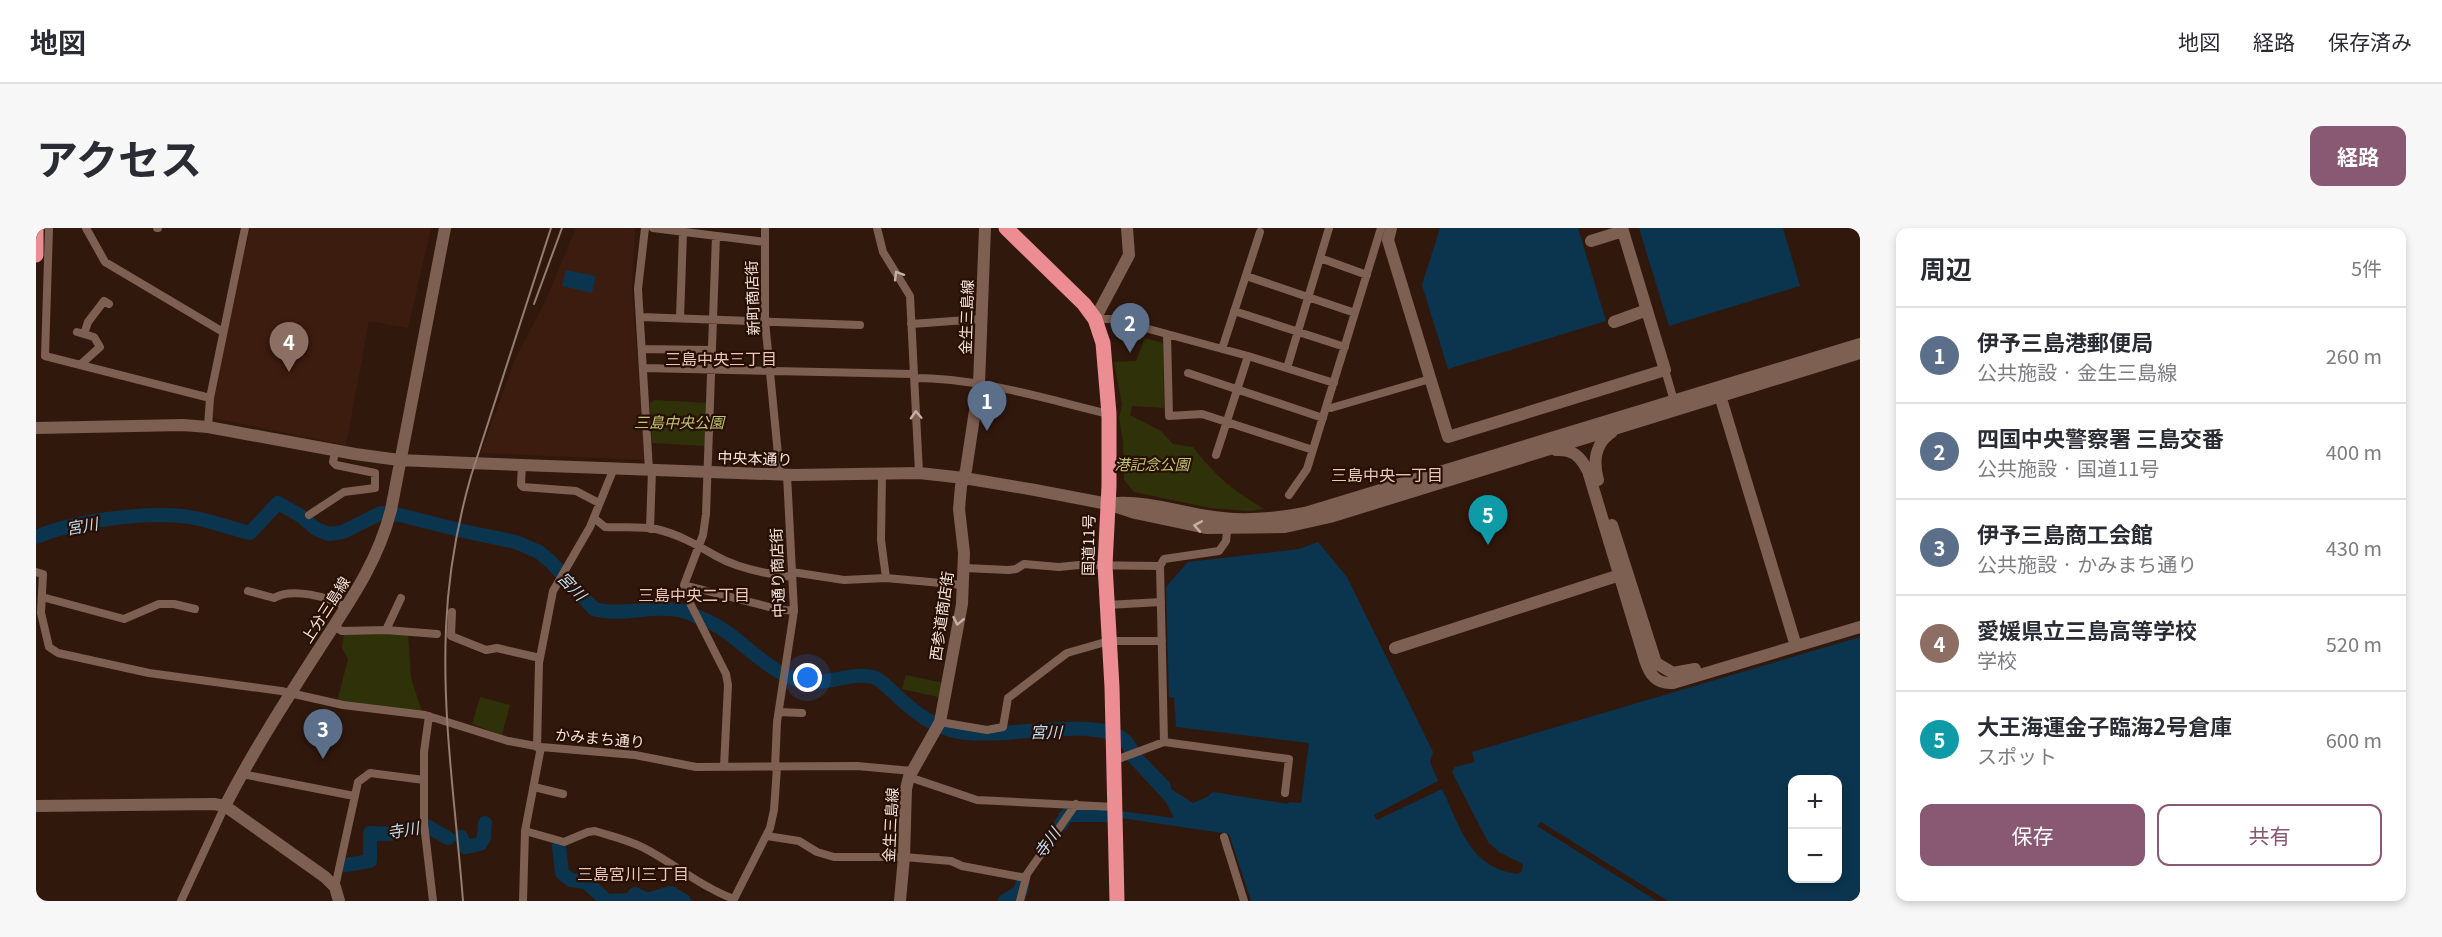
<!DOCTYPE html>
<html lang="ja">
<meta charset="utf-8">
<style>
:root{--surface:#fff;--page:#f7f7f7;--text:#2b2b33;--muted:#7c7c81;--line:#e1e1e2;--accent:#895873}
body{margin:0;font-family:Georgia,"Noto Sans JP",serif;background:var(--page);color:var(--text)}
.controls{position:absolute;right:18px;bottom:18px;display:grid;overflow:hidden;border-radius:12px;box-shadow:0 3px 9px #0003}
.controls button{width:54px;height:54px;display:grid;place-items:center;padding:0;border:0;border-bottom:2px solid var(--line);background:var(--surface);color:var(--text);font:30px sans-serif}
.you{position:absolute;left:772px;top:450px;width:21px;height:21px;margin:-15px;border:4px solid #fff;border-radius:50%;background:#1a73e8;box-shadow:0 0 0 9px #1a73e833}
.badge{display:grid;place-items:center;width:39px;height:39px;border-radius:50%;background:var(--accent);color:#fff;font-size:20px;font-weight:700}
.pin{position:absolute;translate:-50% -50px;filter:drop-shadow(0 2px 3px #0008)}
.pin::after{content:'';position:absolute;top:32px;width:21px;height:18px;background:inherit;clip-path:polygon(0 0,100% 0,50% 100%)}
.list{margin:0;padding:0;list-style:none}
h2{display:flex;justify-content:space-between;align-items:center;height:78px;margin:0;padding:0 24px;font-size:26px}
h2 small{font-size:20px;font-weight:400;color:var(--muted)}
.list li{display:grid;grid-template-columns:39px 1fr auto;gap:18px;align-items:center;box-sizing:border-box;height:96px;padding:0 24px;border-top:2px solid var(--line)}
.list b{display:block;font-size:22px;white-space:nowrap}
.list p{margin:0;font-size:20px;white-space:nowrap;color:var(--muted)}
.list em{font-size:20px;font-style:normal;color:var(--muted)}
.actions{display:flex;gap:12px;padding:18px 24px}
.actions a{flex:1;padding:14px 0;border:2px solid var(--accent);border-radius:12px;text-align:center;font-size:21px;color:var(--accent)}
.actions .main{background:var(--accent);color:#fff}
.map{position:relative;flex:none;width:1824px;height:673px;overflow:hidden;border-radius:12px}
header{display:flex;align-items:center;gap:36px;box-sizing:border-box;height:84px;padding:0 30px;background:var(--surface);border-bottom:2px solid var(--line)}
header strong{font-size:28px}
nav{display:flex;gap:33px;margin-inline-start:auto;font-size:21px}
.intro{display:flex;align-items:center;justify-content:space-between;box-sizing:border-box;height:144px;padding:0 36px}
h1{margin:0;font-size:42px}
.button{padding:15px 27px;border-radius:12px;background:var(--accent);color:#fff;font-size:21px;font-weight:700}
main{display:flex;gap:36px;padding:0 36px}
aside{flex:1;background:var(--surface);border-radius:12px;box-shadow:0 3px 9px #0003}
.map>svg:first-child{display:block}
.built{fill:#3c1c0e}
.green{fill:#2f3109}
.water{fill:#0b354e;fill-rule:evenodd}
.pier{fill:#31180d}
.lines{fill:none;stroke-linecap:round;stroke-linejoin:round}
.river{stroke:#0b354e;stroke-width:14}
.street{stroke:#7e6053;stroke-width:8}
.secondary{stroke:#7e6053;stroke-width:12}
.highway{stroke:#eb8d92;stroke-width:15}
.rail{stroke:#937d74;stroke-width:2}
.oneway{stroke:#c6afa6}
.labels{text-anchor:middle;stroke-width:4.5;stroke-linejoin:round;paint-order:stroke}
.street-label{font-size:15px;fill:#f6e4dd;stroke:#270f04}
.park-label{font-size:15px;font-style:italic;fill:#c0c772;stroke:#270f04}
.neighbourhood-label{font-size:16px;fill:#ebc8b9;stroke:#270f04}
.water-label{font-size:16px;font-style:italic;fill:#c0def4;stroke:#270f04}
</style>
<header>
<strong>地図</strong>
<nav><a>地図</a><a>経路</a><a>保存済み</a></nav>
</header>
<div class="intro"><h1>アクセス</h1><a class="button">経路</a></div>
<main>
<div class="map">
<svg width="1824" height="673" viewBox="0 0 1824 673">
<rect width="100%" height="100%" fill="#31180d"/>
<path class="built" d="M214,0H395L372,100L333,93L310,217L172,189Z
M540,0H599L596,61L609,231L606,232L445,225L479,131L508,76Z"/>
<path class="green" d="M1109,110L1127,115L1128,180L1096,178L1094,187L1125,203L1137,216L1157,219C1180,249 1197,262 1228,281L1213,283L1174,280L1098,264L1088,252L1087,213L1083,190L1086,177L1078,134L1100,133Z
M619,172L672,175L670,218L616,215L614,175Z
M308,405L372,406L375,450L386,484L301,474L312,431L306,420Z
M870,447L908,455L906,470L866,461Z
M444,469L474,477L466,507L436,496Z"/>
<path class="water" d="M1404,0H1542L1570,93L1412,141L1386,57Z
M1603,0H1747L1764,58L1633,98Z
M530,42L560,48L556,65L526,58Z
M1282,314L1311,349L1397,524L1394,534L1402,553L1338,587L1341,592L1406,561C1425,600 1433,639 1481,646L1486,643L1487,636L1463,624L1452,614L1416,544L1419,539L1439,534L1436,524L1824,409V673H1215L1193,606L1085,590L1084,583L1138,590L1130,574L1091,532L1107,527L1134,555L1135,561L1157,575L1171,569L1177,564L1252,576L1253,574L1265,575L1273,515L1140,499L1138,470L1133,469L1130,359L1152,334L1263,321ZM1756,552H1802V650H1756Z"/>
<path class="pier" d="M1505,594L1632,673H1621L1501,598Z"/>
<g class="lines">
<path class="river" d="M0,309C38,293 105,284 146,288C169,290 192,300 214,305L242,275L265,288L280,301L293,306L307,304L345,285L364,287L427,303L480,314L503,324L515,334L558,381C583,388 609,379 635,381C645,381 655,386 665,390C702,404 728,444 765,453C789,459 815,443 837,449C845,451 852,460 858,465C878,484 896,499 924,504C964,512 1056,488 1087,511C1092,514 1096,524 1100,529
M1025,596L1031,587H1071
M425,609L430,619L444,616L448,610L449,595
M523,618L526,645L535,652L550,654L571,673
M310,637L334,633V605L354,606L391,598L412,610
M572,673L595,672L599,666L611,672L635,665L648,673
M969,673L985,663L987,651"/>
<path class="street" d="M13,0L9,128L174,170
M50,0L69,34L187,104
M121,0H122
M609,0L602,61L613,242
M617,0L729,14
M729,0V93L744,247
M841,0L847,24L874,68L883,245
M680,8L670,286L667,307L648,357L654,375L690,446L692,457L688,539
M1284,30L1331,47
M1210,48L1319,85
M1198,83L1309,119
M604,89L824,97
M644,90L647,5
M1059,91H1076L1212,128L1298,155
M875,96L945,91
M41,104L58,109L64,119L44,137
M48,106L52,94L68,73L73,76
M1131,106L1133,188L1166,186L1277,222
M606,121L675,122
M1186,121L1224,4
M607,140L878,146
M1251,140L1293,0
M1629,142L1639,176
M1152,145L1287,190
M878,150C944,150 1010,171 1073,186
M1291,179L1295,180L1394,151
M172,199L174,170L209,0
M1180,227L1212,128
M486,236L485,257L487,259L540,263L563,275
M1253,267L1271,241L1345,0
M273,287L308,264L339,260V245L300,237L297,234L299,224
M558,290L569,299C585,300 604,298 620,301C642,306 661,317 680,328C703,341 730,346 756,349
M614,301L616,242
M928,340L973,342L980,341L988,336L1023,339L1043,337L1124,338
M0,344L7,346L5,385L13,419L22,425L113,445L245,463L307,477L389,487L472,513L505,519L599,527L660,539L821,538L876,543
M756,344L808,352L850,350L845,312L846,246
M850,350L927,357
M648,357L741,381L758,383
M212,363L238,370C256,359 293,369 310,379
M6,369L88,391L123,376H138L159,381
M1071,377L1125,374
M416,384L415,408L450,422L461,420L504,430
M297,398L306,403L350,402L401,406
M350,402L365,370
M743,484L766,485
M393,488L388,524V596L397,673
M904,494L951,502L967,499L972,470L1031,425L1073,413H1126
M1128,514L1124,338L1128,331L1183,323L1190,313L1192,294
M501,519L503,435L517,363L554,299L578,240
M1077,533L1128,514L1253,531L1249,565
M739,540L741,494L758,383L751,247
M206,546L318,568
M873,549L941,572L1078,579
M498,559L527,566
M489,603L528,614L552,604L559,603C575,608 593,612 608,620C639,636 665,659 698,671
M731,608L763,613L781,624L798,629H868L915,633L926,638L990,650
M1188,609L1208,673
M299,659L322,554L334,545L388,552
M145,673L189,578
M487,673L489,603L505,519
M697,673L734,600L738,582L741,540
M984,673L991,646L1040,576"/>
<path class="secondary" d="M1355,0L1352,12L1412,209L1629,142L1586,0
M1555,13L1587,3
M1059,91L1093,27L1091,0
M1578,94L1611,82
M1682,161L1760,418
M0,200L147,197L172,199L319,226L363,232L433,235L758,247L883,245L928,250L999,262L1072,276L1099,285L1170,300L1249,299L1294,289L1824,125
M1520,222C1537,221 1544,228 1552,243L1609,432C1614,447 1620,456 1637,455L1824,399
M1562,252C1557,234 1559,215 1576,204
M1079,275C1111,273 1140,283 1171,288C1203,294 1237,291 1269,285L1824,116
M1576,297L1620,435L1637,445L1659,441
M1359,420L1590,345
M0,578L178,576L189,578L289,649L299,659L303,673
M189,578C216,525 249,474 281,424C311,377 341,337 355,282L409,0
M864,673L868,629L870,561L873,549L904,494L926,376L928,325L923,281L925,258L930,242L943,156L949,0"/>
<path class="highway" d="M970,0L1048,76L1059,91L1067,115L1073,186V258L1069,337L1076,459L1081,673
M0,27V0"/>
<path class="rail" d="M498,76L526,0
M427,673C420,582 406,491 410,400C412,349 421,297 435,248L515,0"/>
</g>
<defs><path id="oneway-chevron" d="M-2-3.5L2.5 0L-2 3.5" fill="none" stroke-width="1.6" stroke-linecap="round" stroke-linejoin="round" transform="scale(1.5)"/></defs>
<g class="oneway">
<use href="#oneway-chevron" transform="translate(862 47) rotate(-121)"/>
<use href="#oneway-chevron" transform="translate(880 187) rotate(-93)"/>
<use href="#oneway-chevron" transform="translate(1162 298) rotate(-170)"/>
<use href="#oneway-chevron" transform="translate(922 393) rotate(101)"/>
</g>
<g class="labels">
<g class="street-label">
<text transform="translate(717 70) rotate(-92)" y="5">新町商店街</text>
<text transform="translate(931 89) rotate(-88)" y="5">金生三島線</text>
<text transform="translate(719 231) rotate(2)" y="5">中央本通り</text>
<text transform="translate(1053 317) rotate(-89)" y="5">国道11号</text>
<text transform="translate(742 345) rotate(-92)" y="5">中通り商店街</text>
<text transform="translate(290 382) rotate(-57)" y="5">上分三島線</text>
<text transform="translate(906 388) rotate(-82)" y="5">西参道商店街</text>
<text transform="translate(564 511) rotate(5)" y="5">かみまち通り</text>
<text transform="translate(855 597) rotate(-87)" y="5">金生三島線</text>
</g>
<g class="park-label">
<text x="643" y="200">三島中央公園</text>
<text x="1116" y="242">港記念公園</text>
</g>
<g class="neighbourhood-label">
<text x="685" y="137">三島中央三丁目</text>
<text x="1351" y="253">三島中央一丁目</text>
<text x="658" y="373">三島中央二丁目</text>
<text x="597" y="652">三島宮川三丁目</text>
</g>
<g class="water-label">
<text transform="translate(46 298) rotate(-10)" y="6">宮川</text>
<text transform="translate(536 358) rotate(46)" y="6">宮川</text>
<text x="1010" y="510">宮川</text>
<text transform="translate(367 602) rotate(-9)" y="6">寺川</text>
<text transform="translate(1011 615) rotate(-54)" y="6">寺川</text>
</g>
</g>
</svg>
<div class="controls">
<button>+</button>
<button>−</button>
</div>
<div class="you"></div>
<div class="pin badge" style="left:951px;top:203px;background:#5c6f8a">1</div>
<div class="pin badge" style="left:1094px;top:125px;background:#5c6f8a">2</div>
<div class="pin badge" style="left:287px;top:531px;background:#5c6f8a">3</div>
<div class="pin badge" style="left:253px;top:144px;background:#8d6e63">4</div>
<div class="pin badge" style="left:1452px;top:317px;background:#0f9aa8">5</div>
</div>
<aside>
<h2>周辺<small>5件</small></h2>
<ul class="list">
<li><span class="badge" style="background:#5c6f8a">1</span><div><b>伊予三島港郵便局</b><p>公共施設 · 金生三島線</p></div><em>260 m</em></li>
<li><span class="badge" style="background:#5c6f8a">2</span><div><b>四国中央警察署 三島交番</b><p>公共施設 · 国道11号</p></div><em>400 m</em></li>
<li><span class="badge" style="background:#5c6f8a">3</span><div><b>伊予三島商工会館</b><p>公共施設 · かみまち通り</p></div><em>430 m</em></li>
<li><span class="badge" style="background:#8d6e63">4</span><div><b>愛媛県立三島高等学校</b><p>学校</p></div><em>520 m</em></li>
<li><span class="badge" style="background:#0f9aa8">5</span><div><b>大王海運金子臨海2号倉庫</b><p>スポット</p></div><em>600 m</em></li>
</ul>
<div class="actions"><a class="main">保存</a><a>共有</a></div>
</aside>
</main>
